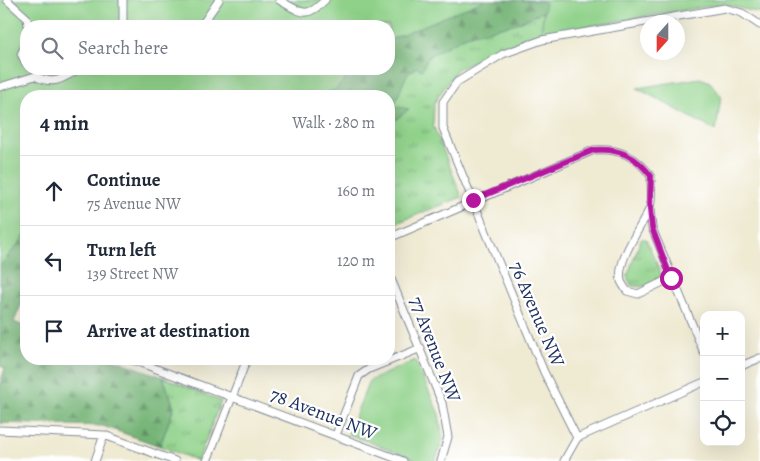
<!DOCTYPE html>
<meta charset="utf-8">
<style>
:root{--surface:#fff;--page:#f6f6f7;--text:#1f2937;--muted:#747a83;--line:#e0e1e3}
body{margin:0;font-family:Alegreya,serif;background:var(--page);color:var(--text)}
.controls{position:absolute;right:15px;bottom:15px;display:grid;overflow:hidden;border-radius:10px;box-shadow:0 5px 20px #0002}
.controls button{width:45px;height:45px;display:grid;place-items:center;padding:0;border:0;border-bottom:1px solid var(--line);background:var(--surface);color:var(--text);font:25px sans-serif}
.compass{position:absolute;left:640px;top:15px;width:45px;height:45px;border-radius:50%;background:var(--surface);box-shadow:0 5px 20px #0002;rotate:201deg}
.stop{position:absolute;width:15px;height:15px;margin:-11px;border:4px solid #b5179e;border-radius:50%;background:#fff}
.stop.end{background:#b5179e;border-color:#fff;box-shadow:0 1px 5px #0008}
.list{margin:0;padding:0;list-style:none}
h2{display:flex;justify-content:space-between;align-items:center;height:65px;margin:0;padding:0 20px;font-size:21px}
h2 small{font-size:16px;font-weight:400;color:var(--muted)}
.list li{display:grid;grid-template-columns:32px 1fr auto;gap:15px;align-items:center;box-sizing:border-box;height:70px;padding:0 20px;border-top:1px solid var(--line)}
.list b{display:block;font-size:19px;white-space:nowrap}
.list p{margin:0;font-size:16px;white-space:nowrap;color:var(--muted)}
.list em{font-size:16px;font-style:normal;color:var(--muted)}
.icon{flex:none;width:28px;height:28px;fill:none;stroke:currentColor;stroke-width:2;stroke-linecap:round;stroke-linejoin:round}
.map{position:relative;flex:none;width:760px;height:461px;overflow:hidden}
.search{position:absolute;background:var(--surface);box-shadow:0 5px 20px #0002;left:20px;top:20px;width:375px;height:55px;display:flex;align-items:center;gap:12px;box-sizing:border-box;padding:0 18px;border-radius:20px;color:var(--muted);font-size:19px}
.panel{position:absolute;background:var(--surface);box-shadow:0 5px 20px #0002;left:20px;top:90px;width:375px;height:275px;border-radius:20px}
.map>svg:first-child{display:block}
.grass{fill:url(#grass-tufts);stroke:#558074}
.forest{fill:url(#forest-firs);stroke:#47716a}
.green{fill:#8fd189;stroke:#558074}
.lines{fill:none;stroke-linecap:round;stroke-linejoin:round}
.street-casing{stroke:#858c98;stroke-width:9}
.street{stroke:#fff;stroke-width:7}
.route{stroke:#b5179e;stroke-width:6}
.labels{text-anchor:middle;stroke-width:4.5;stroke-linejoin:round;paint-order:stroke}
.street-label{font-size:19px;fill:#1b2f5e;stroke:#fff}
</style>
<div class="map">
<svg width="760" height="461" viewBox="0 0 760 461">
<defs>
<pattern id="grass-tufts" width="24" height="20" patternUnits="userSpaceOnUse" patternTransform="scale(1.25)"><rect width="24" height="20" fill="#8fd189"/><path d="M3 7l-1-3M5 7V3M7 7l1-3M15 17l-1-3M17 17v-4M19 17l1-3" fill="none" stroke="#74aa73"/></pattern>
<pattern id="forest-firs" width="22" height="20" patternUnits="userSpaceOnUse" patternTransform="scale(1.25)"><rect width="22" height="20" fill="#73b375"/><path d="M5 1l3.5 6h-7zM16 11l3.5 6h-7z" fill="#5e9263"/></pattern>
</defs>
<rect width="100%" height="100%" fill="#fff"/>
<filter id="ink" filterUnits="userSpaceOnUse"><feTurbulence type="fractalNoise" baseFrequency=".02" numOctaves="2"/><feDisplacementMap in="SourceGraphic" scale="10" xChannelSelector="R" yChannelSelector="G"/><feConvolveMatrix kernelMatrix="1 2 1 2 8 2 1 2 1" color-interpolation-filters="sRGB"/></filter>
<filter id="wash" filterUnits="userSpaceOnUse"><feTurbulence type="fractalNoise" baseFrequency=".0096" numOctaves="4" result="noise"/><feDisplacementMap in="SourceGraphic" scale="20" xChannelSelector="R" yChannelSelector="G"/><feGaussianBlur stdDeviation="1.12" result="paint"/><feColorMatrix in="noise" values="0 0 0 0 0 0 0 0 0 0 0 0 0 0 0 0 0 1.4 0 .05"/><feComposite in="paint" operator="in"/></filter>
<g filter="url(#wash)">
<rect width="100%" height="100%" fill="#efead2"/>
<path class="grass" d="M522,0L545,2L541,34L457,69L434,103L433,125L462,197L389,226V96H314L335,90L355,69H389V40Z
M641,239H646L662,276C651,283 644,290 631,285L627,277Z
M163,377L221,401L198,461L160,446L174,407Z"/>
<path class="forest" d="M450,0H560L556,6L517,23L466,36L429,56L422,70L416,67L407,74L394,106L409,109L389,125V96H284L335,90L355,69H389V40L454,13Z
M26,234V293L14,322L26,327V359H113L163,377L174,407L160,446L103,426L0,423V383L5,368L0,366V266Z"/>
<path class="green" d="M0,0H485L389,40V26H26V69H355L335,90L314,96H26V234L0,266Z
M522,0H760V13L722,4L541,34L545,2Z
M700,78L710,82L721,96L716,131L637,88Z
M415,360L439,414L443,440L435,461H419L348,434L369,381Z"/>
</g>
<g filter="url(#ink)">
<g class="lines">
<g class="street-casing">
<path id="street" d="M7,0L27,18L28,26
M123,0V26
M279,0C301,12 306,20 325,0
M201,26L219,0
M26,44L21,54L26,63
M0,87L35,76C55,86 61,79 79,69
M650,209L652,228L704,353
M389,238L594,150C619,148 636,156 651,176C651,185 653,202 649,210C641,227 616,261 621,281C622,284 625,288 627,291L638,294L671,278
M389,274L442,403L448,437L441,461
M26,299V314
M130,359L403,461
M741,366L760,358
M0,430L104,435L175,461
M336,435L359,376L369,369L421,348
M577,438L544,372L443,128V102L457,82L503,54L542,40L725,8L742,13L760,25
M577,438L704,382
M95,461L104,435
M207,461L247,359
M564,461L577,438"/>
</g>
<use href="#street" class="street"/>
</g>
</g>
<g class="lines" filter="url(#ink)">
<path class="route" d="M473,200L594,150C619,148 636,156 651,176L650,209L652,228L671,278"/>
</g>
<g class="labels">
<g class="street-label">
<text transform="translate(538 314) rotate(67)" y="7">76 Avenue NW</text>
<text transform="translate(436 349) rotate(69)" y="7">77 Avenue NW</text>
<text transform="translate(324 413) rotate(21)" y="7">78 Avenue NW</text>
</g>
</g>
</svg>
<div class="controls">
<button>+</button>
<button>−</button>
<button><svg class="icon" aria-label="locate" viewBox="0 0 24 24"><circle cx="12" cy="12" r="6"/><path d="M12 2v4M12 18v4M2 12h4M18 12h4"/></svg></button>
</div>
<svg class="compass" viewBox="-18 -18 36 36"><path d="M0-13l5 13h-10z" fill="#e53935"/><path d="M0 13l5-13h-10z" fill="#747a83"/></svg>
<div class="stop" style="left:671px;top:278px"></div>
<div class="stop end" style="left:473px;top:200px"></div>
<div class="search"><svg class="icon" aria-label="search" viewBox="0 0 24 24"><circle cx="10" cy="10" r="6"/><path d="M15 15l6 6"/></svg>Search here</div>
<section class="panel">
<h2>4 min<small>Walk · 280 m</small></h2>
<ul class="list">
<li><svg class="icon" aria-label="ahead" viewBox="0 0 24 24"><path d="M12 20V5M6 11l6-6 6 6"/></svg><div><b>Continue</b><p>75 Avenue NW</p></div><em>160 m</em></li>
<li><svg class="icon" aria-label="left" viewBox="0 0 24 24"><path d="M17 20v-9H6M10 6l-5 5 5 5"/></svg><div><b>Turn left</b><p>139 Street NW</p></div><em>120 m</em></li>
<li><svg class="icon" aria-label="arrive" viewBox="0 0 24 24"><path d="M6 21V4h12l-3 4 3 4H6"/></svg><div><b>Arrive at destination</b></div></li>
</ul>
</section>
</div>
